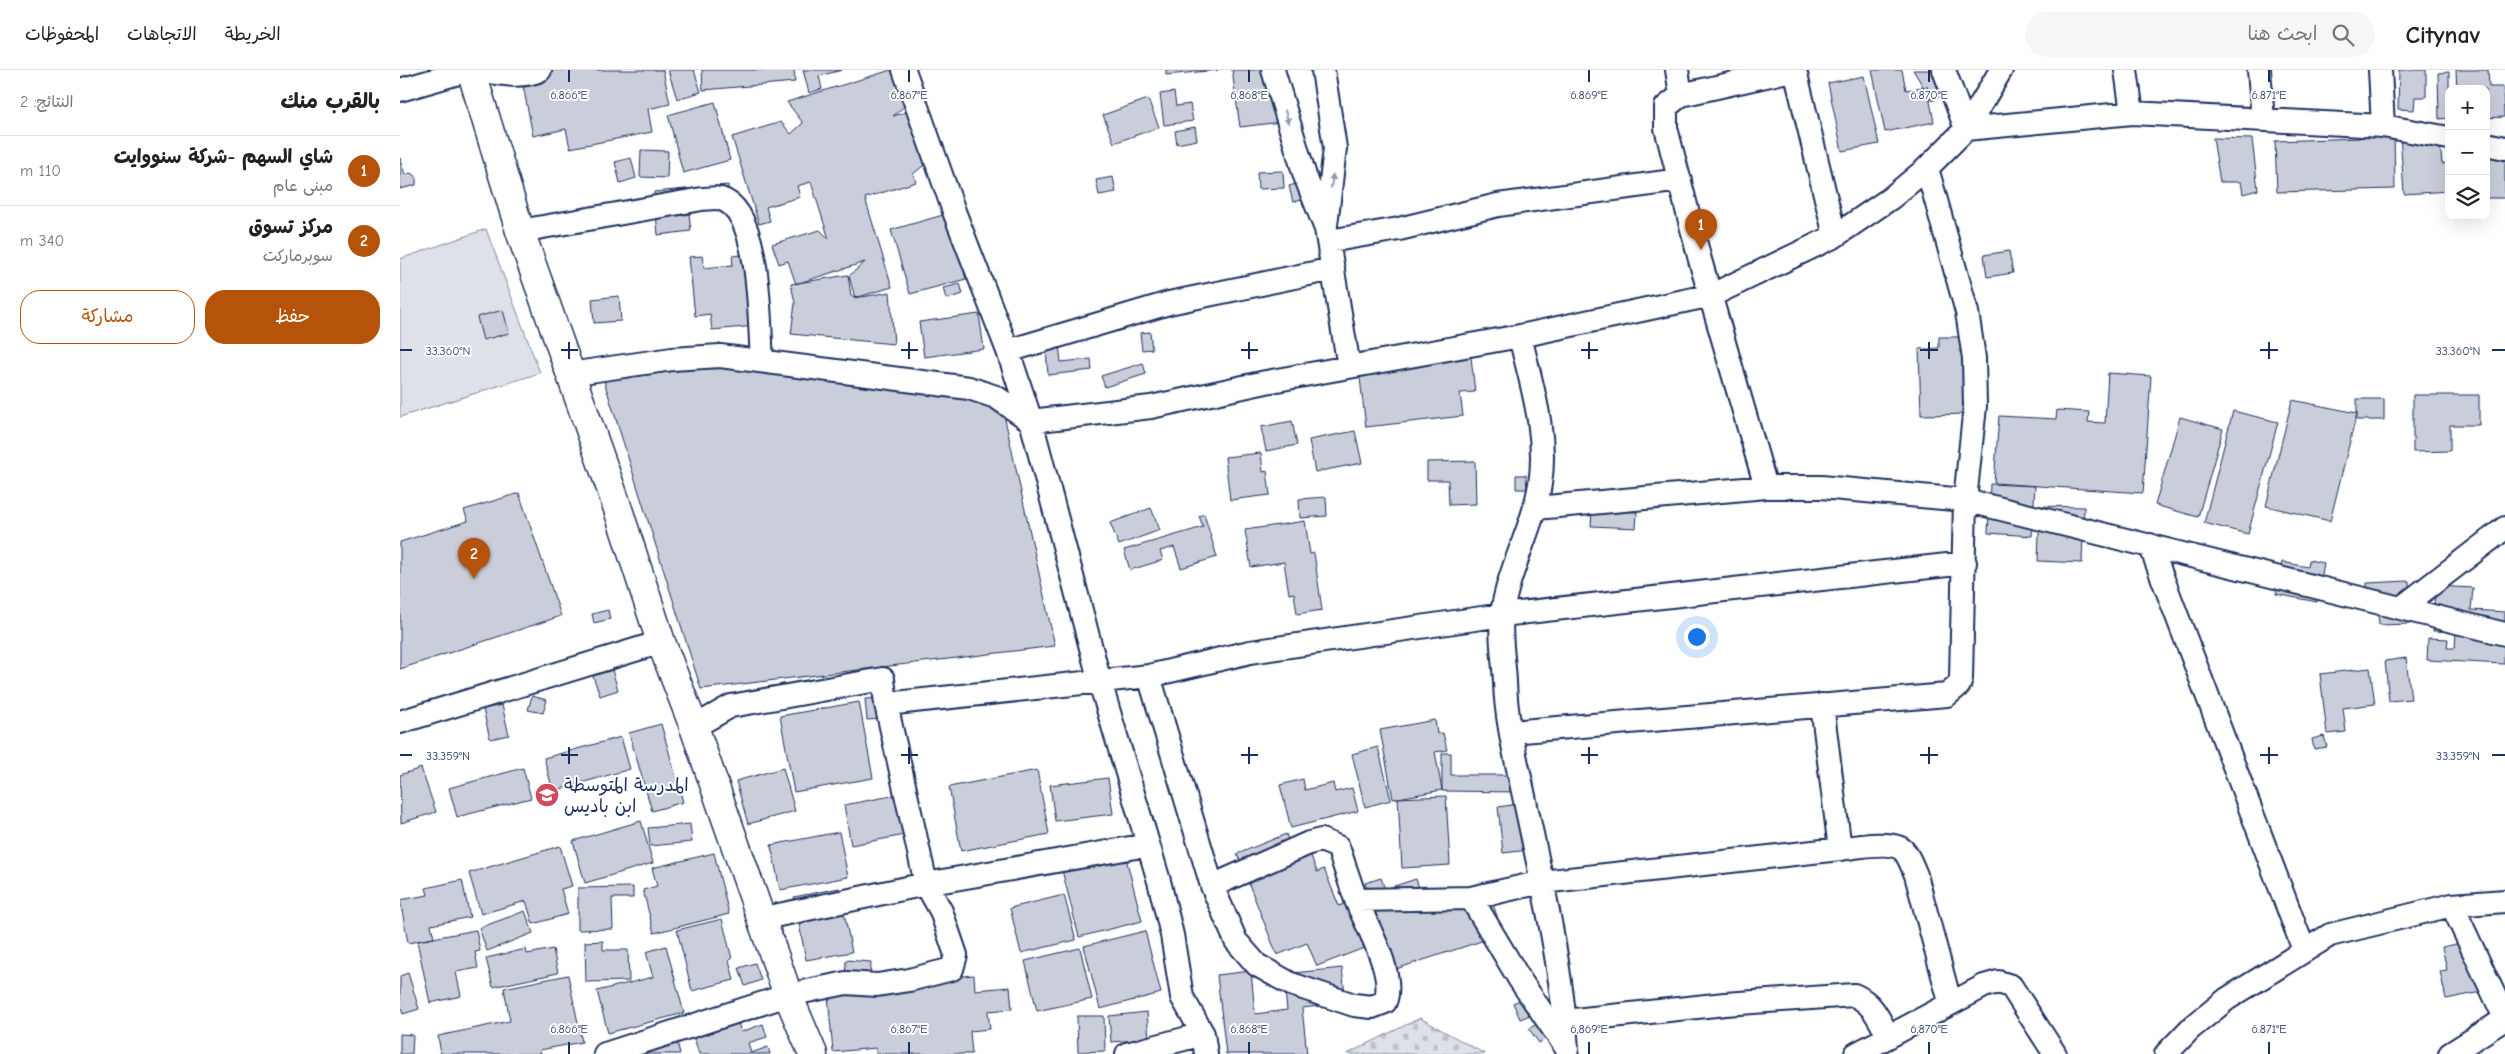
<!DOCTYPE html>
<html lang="ar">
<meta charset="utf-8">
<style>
:root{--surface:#fff;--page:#f6f6f6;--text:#222;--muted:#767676;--line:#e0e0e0;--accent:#b45309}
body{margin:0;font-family:"Comic Neue","Playpen Sans Arabic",sans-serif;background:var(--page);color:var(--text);direction:rtl}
.controls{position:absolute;right:15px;top:15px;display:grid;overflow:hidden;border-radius:10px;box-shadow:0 5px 20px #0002}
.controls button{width:45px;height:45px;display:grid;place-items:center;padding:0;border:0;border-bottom:1px solid var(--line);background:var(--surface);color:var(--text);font:25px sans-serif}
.you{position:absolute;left:1296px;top:566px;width:18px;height:18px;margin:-12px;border:4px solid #fff;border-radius:50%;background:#1a73e8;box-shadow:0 0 0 8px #1a73e833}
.badge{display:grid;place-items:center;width:32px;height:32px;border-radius:50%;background:var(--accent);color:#fff;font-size:16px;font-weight:700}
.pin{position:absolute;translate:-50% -41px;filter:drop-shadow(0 1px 2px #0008)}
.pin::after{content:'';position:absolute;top:26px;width:18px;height:15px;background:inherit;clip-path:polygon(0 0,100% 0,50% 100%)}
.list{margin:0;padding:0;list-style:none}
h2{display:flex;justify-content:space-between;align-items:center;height:65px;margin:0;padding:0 20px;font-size:21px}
h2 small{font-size:16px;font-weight:400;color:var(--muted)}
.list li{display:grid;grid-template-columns:32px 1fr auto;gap:15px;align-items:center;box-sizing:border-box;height:70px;padding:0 20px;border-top:1px solid var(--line)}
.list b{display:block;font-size:19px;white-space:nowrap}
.list p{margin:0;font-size:16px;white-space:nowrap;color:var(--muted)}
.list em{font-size:16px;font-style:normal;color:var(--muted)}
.actions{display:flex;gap:10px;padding:15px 20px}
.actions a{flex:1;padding:11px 0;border:1px solid var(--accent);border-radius:20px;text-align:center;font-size:18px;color:var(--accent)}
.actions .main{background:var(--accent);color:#fff}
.icon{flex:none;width:28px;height:28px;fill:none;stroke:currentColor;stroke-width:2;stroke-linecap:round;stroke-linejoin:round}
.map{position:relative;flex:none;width:2105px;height:984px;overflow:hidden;direction:ltr}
header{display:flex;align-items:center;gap:30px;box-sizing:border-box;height:70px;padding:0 25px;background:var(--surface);border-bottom:1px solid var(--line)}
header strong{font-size:24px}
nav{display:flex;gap:28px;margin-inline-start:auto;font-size:18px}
.search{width:350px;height:45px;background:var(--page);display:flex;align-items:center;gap:12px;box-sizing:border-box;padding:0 18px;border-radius:28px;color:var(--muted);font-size:19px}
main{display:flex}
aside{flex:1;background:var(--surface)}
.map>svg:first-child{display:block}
.cemetery{fill:url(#cemetery-stones);stroke:#7c88a2}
.park{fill:#dee1e7;stroke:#7c88a2}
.building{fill:#caceda;stroke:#1b2f5e}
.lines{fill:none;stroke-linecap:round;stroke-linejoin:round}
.street-casing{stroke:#1b2f5e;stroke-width:26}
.secondary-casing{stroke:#1b2f5e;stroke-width:31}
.street{stroke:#fff;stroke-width:22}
.secondary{stroke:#fff;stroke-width:28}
.oneway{fill:#8d97ae}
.ticks{fill:none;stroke:#1b2f5e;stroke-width:2}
.labels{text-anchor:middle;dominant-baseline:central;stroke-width:4;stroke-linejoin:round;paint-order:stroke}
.poi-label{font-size:18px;fill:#1b2f5e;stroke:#fff;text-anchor:start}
.ticks-label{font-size:12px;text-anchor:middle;fill:#1b2f5e;stroke:#fff;stroke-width:4;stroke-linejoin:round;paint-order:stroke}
</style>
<header>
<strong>Citynav</strong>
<div class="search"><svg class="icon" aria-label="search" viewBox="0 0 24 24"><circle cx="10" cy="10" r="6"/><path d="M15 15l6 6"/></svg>ابحث هنا</div>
<nav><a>الخريطة</a><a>الاتجاهات</a><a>المحفوظات</a></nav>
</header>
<main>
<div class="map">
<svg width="2105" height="984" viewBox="0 0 2105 984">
<defs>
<pattern id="cemetery-stones" width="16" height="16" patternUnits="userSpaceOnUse" patternTransform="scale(1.25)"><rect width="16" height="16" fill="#dee1e7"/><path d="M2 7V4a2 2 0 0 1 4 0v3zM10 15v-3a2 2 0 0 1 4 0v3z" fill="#bec1c9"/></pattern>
</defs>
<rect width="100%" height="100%" fill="#fff"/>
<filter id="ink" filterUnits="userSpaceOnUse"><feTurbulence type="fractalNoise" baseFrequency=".02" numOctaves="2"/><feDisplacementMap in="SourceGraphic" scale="10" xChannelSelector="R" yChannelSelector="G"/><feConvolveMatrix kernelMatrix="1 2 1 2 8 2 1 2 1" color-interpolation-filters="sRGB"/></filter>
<g filter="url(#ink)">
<path class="cemetery" d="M 1020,948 L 1085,984 L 947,984 Z"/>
<path class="park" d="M 86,159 L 140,303 L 0,347 L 0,189 Z"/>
<path class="building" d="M 120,0 L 263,0 L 270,34 L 248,39 L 252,62 L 170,78 L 166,59 L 133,66 Z
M 268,0 L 294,0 L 301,22 L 277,29 Z
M 302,0 L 394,0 L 395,12 L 303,20 Z
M 403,0 L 442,0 L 419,6 L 422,19 L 409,23 Z
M 491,0 L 506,0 L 514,28 L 493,46 L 523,37 L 538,84 L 513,104 L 516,112 L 465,128 L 492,217 L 455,228 L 449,206 L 465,192 L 396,214 L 388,191 L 379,194 L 372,174 L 420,160 L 429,169 L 411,112 L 397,116 L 400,127 L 366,137 L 370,151 L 359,154 L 332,67 L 381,52 L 391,64 L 403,53 L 387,32 Z
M 766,0 L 818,0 L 766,5 Z
M 832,0 L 874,0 L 881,52 L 840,57 Z
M 1472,0 L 1502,0 L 1506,20 L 1527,16 L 1534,52 L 1485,62 Z
M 1513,0 L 1547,0 L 1557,16 L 1532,31 Z
M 1999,0 L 2026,0 L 2026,27 L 2015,27 L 2014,40 L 1998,39 Z
M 2056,0 L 2088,0 L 2089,17 L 2103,17 L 2104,47 L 2086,48 L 2086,19 L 2057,19 Z
M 2049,2 L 2049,48 L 2039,49 L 2038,3 Z
M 1464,6 L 1479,74 L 1442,81 L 1428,13 Z
M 774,22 L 776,36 L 790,34 L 793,51 L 764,55 L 760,24 Z
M 748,29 L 759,57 L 714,73 L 703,45 Z
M 315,32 L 330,90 L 283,103 L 268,45 Z
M 795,57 L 797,70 L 777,74 L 775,61 Z
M 1994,62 L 1995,119 L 1877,122 L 1875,71 L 1960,68 L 1960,63 Z
M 2039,62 L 2042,94 L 2048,93 L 2049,121 L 2004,124 L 2000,64 Z
M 1813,68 L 1852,69 L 1858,120 L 1843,124 L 1841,112 L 1820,112 Z
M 2105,79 L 2105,128 L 2086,128 L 2086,83 Z
M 241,80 L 268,81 L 267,108 L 240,107 Z
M 0,88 L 5,105 L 11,103 L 16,107 L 16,115 L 0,119 Z
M 231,88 L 236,108 L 220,113 L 215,92 Z
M 883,101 L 884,118 L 858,119 L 857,102 Z
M 713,107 L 716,122 L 699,125 L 696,110 Z
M 903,112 L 907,129 L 893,132 L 889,116 Z
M 328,115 L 330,137 L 278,142 L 278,146 L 289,144 L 291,161 L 258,165 L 254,122 Z
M 550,143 L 566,209 L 510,224 L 491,160 Z
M 1609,181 L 1613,203 L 1587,207 L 1584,185 Z
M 360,183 L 367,255 L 312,260 L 310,244 L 295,246 L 289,187 L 302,186 L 304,198 L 333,195 L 332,186 Z
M 448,205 L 451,226 L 462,227 L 490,222 L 494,274 L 391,264 L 395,233 L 391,214 Z
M 560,214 L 563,224 L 546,229 L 543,218 Z
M 219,226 L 221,251 L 194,253 L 192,229 Z
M 103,240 L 109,263 L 83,270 L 77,247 Z
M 579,244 L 584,279 L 524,287 L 519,252 Z
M 750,262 L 752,279 L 742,280 L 740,263 Z
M 658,266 L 661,292 L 691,289 L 692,300 L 648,305 L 645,267 Z
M 1539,267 L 1571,267 L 1573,344 L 1521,345 L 1519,279 L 1539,278 Z
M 1069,270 L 1075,322 L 1060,323 L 1063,346 L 966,357 L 958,292 Z
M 334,293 L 601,331 L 655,576 L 301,619 L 204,311 Z
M 743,293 L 746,304 L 705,317 L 701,306 Z
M 1708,303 L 1751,306 L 1743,423 L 1594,413 L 1599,346 L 1656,349 L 1657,340 L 1689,342 L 1688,352 L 1705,353 Z
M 2013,325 L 2079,325 L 2079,355 L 2050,355 L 2050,381 L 2013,382 Z
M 1957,329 L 1984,329 L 1984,350 L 1957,350 Z
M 1892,330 L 1957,343 L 1930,451 L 1866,436 Z
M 1833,341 L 1878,352 L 1848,464 L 1804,453 Z
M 1780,347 L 1823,359 L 1798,447 L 1755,435 Z
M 892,351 L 897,375 L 866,381 L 861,357 Z
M 955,361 L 962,393 L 915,402 L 909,370 Z
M 861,383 L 863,402 L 867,401 L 870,425 L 830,430 L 825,387 Z
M 1075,391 L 1076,434 L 1049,435 L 1048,410 L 1027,410 L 1027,392 Z
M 1116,405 L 1126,405 L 1127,419 L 1116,419 Z
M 1590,414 L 1635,416 L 1632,466 L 1588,463 Z
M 119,423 L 161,546 L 0,599 L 0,472 L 68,451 L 64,440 Z
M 926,427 L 927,446 L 900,448 L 899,429 Z
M 1640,436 L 1684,437 L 1682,493 L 1638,491 Z
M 751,438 L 760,460 L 719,475 L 710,453 Z
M 1192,440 L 1237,442 L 1236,458 L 1191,456 Z
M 804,444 L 817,487 L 781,498 L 774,477 L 760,481 L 763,490 L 730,500 L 724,480 L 803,457 L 799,446 Z
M 905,451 L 910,484 L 914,483 L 922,540 L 897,544 L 894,523 L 889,524 L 884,492 L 851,497 L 845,460 Z
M 1909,490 L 1924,493 L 1917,532 L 1876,524 L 1882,492 L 1908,497 Z
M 2009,511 L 2010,554 L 1979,555 L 1978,540 L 1968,540 L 1967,513 Z
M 2035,516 L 2073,518 L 2071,540 L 2105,542 L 2104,594 L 2027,590 L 2028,568 L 2048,569 L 2047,578 L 2055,578 L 2056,562 L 2033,561 Z
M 208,540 L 210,549 L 194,553 L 192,544 Z
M 2006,588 L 2011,629 L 1989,631 L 1985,591 Z
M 1970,598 L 1975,634 L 1943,638 L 1946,662 L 1927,664 L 1920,604 Z
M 212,600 L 218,620 L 200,626 L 193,606 Z
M 132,626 L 147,630 L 143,643 L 128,640 Z
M 482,628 L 483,649 L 467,650 L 465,629 Z
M 459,632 L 473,708 L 394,722 L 380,646 Z
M 102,635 L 109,665 L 90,669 L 83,639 Z
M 1035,650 L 1037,664 L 1043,663 L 1047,680 L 1035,682 L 1042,720 L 993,729 L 980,660 Z
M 261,654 L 283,732 L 252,741 L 229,663 Z
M 1924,666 L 1927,677 L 1914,679 L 1912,669 Z
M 221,667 L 230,699 L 153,721 L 144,688 Z
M 978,677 L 991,730 L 965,737 L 952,684 Z
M 1042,683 L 1051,683 L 1051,705 L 1119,705 L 1119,722 L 1042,721 Z
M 21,698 L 36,742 L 1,753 L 0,705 Z
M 123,698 L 131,728 L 57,747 L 49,718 Z
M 383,698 L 395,741 L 348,754 L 336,711 Z
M 637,700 L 649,764 L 561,781 L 549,717 Z
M 708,708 L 713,744 L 655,751 L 650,715 Z
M 903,709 L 905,720 L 933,713 L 935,722 L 952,718 L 958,741 L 891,758 L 880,715 Z
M 497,725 L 505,765 L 451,775 L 444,735 Z
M 1046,726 L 1050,795 L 1002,798 L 998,728 Z
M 1133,732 L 1138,779 L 1103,783 L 1098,737 Z
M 241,751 L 253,793 L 185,813 L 173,771 Z
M 290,754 L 292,772 L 250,776 L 248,758 Z
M 439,762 L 448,807 L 380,820 L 371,775 Z
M 886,764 L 890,774 L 910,783 L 917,802 L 924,799 L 939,836 L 947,833 L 964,878 L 917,896 L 907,873 L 877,885 L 837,784 Z
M 160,776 L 172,816 L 161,819 L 168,844 L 133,854 L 126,831 L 81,844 L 69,803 Z
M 314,783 L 329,844 L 254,863 L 243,820 L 257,816 L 252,798 Z
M 725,784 L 742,851 L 679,867 L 662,800 Z
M 981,808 L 985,819 L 1016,809 L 1025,835 L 1092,831 L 1103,864 L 996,899 L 965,813 Z
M 62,810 L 70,847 L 31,855 L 34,868 L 8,873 L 0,830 L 28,825 L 26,818 Z
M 233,817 L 233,828 L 212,828 L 213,859 L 178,860 L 178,818 Z
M 439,818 L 452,882 L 406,890 L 394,827 Z
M 664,825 L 676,870 L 621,883 L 610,838 Z
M 125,841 L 133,863 L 87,881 L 79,858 Z
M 322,849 L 332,889 L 329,890 L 334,910 L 292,921 L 277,860 Z
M 76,860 L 80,881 L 75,882 L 78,898 L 56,902 L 61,926 L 30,933 L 17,871 Z
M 745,861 L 761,923 L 700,939 L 684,876 Z
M 2081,869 L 2091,920 L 2046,929 L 2040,901 L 2047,900 L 2042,877 Z
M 203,871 L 203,880 L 228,880 L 229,911 L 186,912 L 185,872 Z
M 266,876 L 284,943 L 208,963 L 197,921 L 253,907 L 246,882 Z
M 680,878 L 692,929 L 637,941 L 625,891 Z
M 126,879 L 127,884 L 153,879 L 158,903 L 93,917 L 86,888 Z
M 446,890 L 471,892 L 470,910 L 445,909 Z
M 355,893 L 361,910 L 345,916 L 339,898 Z
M 942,898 L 946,933 L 902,938 L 907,984 L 826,984 L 817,905 L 851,901 L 855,944 L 887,940 L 883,904 Z
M 8,903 L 19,939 L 3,944 L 0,935 L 0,906 Z
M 168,905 L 182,972 L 140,980 L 141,984 L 41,984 L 38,966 L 110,951 L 104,918 Z
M 574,905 L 575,920 L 610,917 L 612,939 L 588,941 L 590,959 L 570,961 L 572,984 L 476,984 L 476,978 L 433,982 L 428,925 L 529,909 Z
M 1142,921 L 1148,938 L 1120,949 L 1113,933 Z
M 747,942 L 749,969 L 711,972 L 709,946 Z
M 677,946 L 704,946 L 705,981 L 678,982 Z
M 1143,949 L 1153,963 L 1139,973 L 1129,959 Z
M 337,950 L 341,962 L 363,954 L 367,967 L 348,973 L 351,983 L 368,977 L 370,984 L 299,984 L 293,964 Z
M 0,964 L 13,965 L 12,984 L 0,984 Z
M 277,971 L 280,984 L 225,984 Z"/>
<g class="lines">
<g class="street-casing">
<path id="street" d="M 77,0 C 96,3 122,9 140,0
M 504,0 L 555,144 L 608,281 L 631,351 L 700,612 L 759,811 L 772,865 L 782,927 L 803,964 L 806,984
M 873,0 L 905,106 L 926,159 L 949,297
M 923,0 L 935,78 L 926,155
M 1277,0 L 1281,25
M 1395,0 L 1435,166
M 1544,0 L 1566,59 L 1732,43 L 1983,56 L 2049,68
M 1726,0 L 1732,43
M 1859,0 L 1863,50
M 1980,0 L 1983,56
M 0,20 L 69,0
M 2086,74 L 2105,78
M 120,161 L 302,129 C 307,129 316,127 321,129 C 362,141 359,255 362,291
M 929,171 L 999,159 L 1098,135 L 1280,110
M 1120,266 C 1131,314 1148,364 1140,414 C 1133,459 1108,499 1102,544 C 1099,565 1104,590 1105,612 C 1106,652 1117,692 1125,731 C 1142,812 1162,896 1167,980
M 608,281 L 769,233 L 933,199
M 169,304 L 272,289 L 320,286 L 569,318 L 596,327 L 631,351 L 751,337 L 866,312 L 1120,266 L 1312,225 L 1435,166 L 1491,128 L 1527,98 L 1566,59 L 1601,0
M 1366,417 L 1300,190 L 1266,58 L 1266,37 L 1281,25 L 1392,0
M 1136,438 L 1366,417 L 1421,417 L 1565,430 L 2105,564
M 1750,475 L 1904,880
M 2001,538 L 2105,458
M 749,606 L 812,816 L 909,773 L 921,770 L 938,777 L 956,830 L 1071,828 L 1120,910 L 1167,979
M 1422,635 L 1440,779
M 0,652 L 261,572
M 294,657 L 331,636 L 483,609 L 486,634 L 749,606 L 850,582 L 1102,545 L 1565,493
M 1111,662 L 1547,625 L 1559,615 L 1561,608 L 1565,430 L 1575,336 L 1574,288 L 1567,242 L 1527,98
M 812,816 L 836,871 L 857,895 L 891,914 L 954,935 L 972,937 L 985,932 C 996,904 967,857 956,830
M 1071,828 L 1142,812 L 1440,779 C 1455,777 1492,770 1503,780 C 1509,786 1512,796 1516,805 L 1550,932
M 2052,835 L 2105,948
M 360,849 L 526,814 L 747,775
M 1165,951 L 1325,934 L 1454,925 C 1473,933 1479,949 1488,966
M 205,984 L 388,925 L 446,913 L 477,915 L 509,910 L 552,899 L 556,885 L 541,841 L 526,814 L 486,634
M 727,984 L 803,964
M 1456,984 L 1584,916 L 1598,912 L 1611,916 L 1655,984
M 1766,984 L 1790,959 L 1827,929 L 1930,865 L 2052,835 L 2105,831
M 2050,984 L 2105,949"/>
</g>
<g class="secondary-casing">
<path id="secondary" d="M 71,0 L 120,161 L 215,430 L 261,572 L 294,657 L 388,925 L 413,984"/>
</g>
<use href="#street" class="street"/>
<use href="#secondary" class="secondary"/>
</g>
<defs><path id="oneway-solid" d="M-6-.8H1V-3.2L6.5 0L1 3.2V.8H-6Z" transform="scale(1.25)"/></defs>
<g class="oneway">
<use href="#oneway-solid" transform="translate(887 47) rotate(73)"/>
<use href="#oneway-solid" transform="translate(932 111) rotate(-82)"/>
</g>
</g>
<path class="ticks" d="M 169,0 L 169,12M 509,0 L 509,12M 849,0 L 849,12M 1189,0 L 1189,12M 1529,0 L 1529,12M 1869,0 L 1869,12M 169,272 L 169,289M 509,272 L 509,289M 849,272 L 849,289M 1189,272 L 1189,289M 1529,272 L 1529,289M 1869,272 L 1869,289M 0,280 L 12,280M 161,280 L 178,280M 501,280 L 518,280M 841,280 L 858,280M 1181,280 L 1198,280M 1520,280 L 1538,280M 1860,280 L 1878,280M 2092,280 L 2105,280M 169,677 L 169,694M 509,677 L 509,694M 849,677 L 849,694M 1189,677 L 1189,694M 1529,677 L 1529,694M 1869,677 L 1869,694M 0,685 L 12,685M 161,685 L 178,685M 501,685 L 518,685M 841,685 L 858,685M 1181,685 L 1198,685M 1520,685 L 1538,685M 1860,685 L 1878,685M 2092,685 L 2105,685M 169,972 L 169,984M 509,972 L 509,984M 849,972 L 849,984M 1189,972 L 1189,984M 1529,972 L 1529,984M 1869,972 L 1869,984"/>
<defs>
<g id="school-disc" transform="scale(1.25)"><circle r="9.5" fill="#d1495b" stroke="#fff"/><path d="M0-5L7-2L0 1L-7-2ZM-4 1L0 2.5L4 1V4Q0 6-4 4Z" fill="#fff"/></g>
</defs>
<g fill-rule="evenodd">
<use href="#school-disc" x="147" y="725"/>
</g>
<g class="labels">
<g class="poi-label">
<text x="164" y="715">المدرسة المتوسطة<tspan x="164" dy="21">ابن باديس</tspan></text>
</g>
</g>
<g class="ticks-label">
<text x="169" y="29">6.866°E</text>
<text x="509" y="29">6.867°E</text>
<text x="849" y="29">6.868°E</text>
<text x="1189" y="29">6.869°E</text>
<text x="1529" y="29">6.870°E</text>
<text x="1869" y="29">6.871°E</text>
<text x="48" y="285">33.360°N</text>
<text x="2058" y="285">33.360°N</text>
<text x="48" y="690">33.359°N</text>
<text x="2058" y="690">33.359°N</text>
<text x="169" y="963">6.866°E</text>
<text x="509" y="963">6.867°E</text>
<text x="849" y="963">6.868°E</text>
<text x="1189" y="963">6.869°E</text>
<text x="1529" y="963">6.870°E</text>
<text x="1869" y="963">6.871°E</text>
</g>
</svg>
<div class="controls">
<button>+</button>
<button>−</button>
<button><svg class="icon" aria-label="layers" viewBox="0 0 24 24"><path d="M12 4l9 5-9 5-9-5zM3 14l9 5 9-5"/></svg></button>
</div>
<div class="you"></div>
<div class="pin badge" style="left:1301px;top:180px">1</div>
<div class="pin badge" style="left:74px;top:509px">2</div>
</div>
<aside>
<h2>بالقرب منك<small>النتائج: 2</small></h2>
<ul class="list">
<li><span class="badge">1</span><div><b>شاي السهم -شركة سنووايت</b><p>مبنى عام</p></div><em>110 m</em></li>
<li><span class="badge">2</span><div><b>مركز تسوق</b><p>سوبرماركت</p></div><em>340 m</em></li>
</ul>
<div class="actions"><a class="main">حفظ</a><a>مشاركة</a></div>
</aside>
</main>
